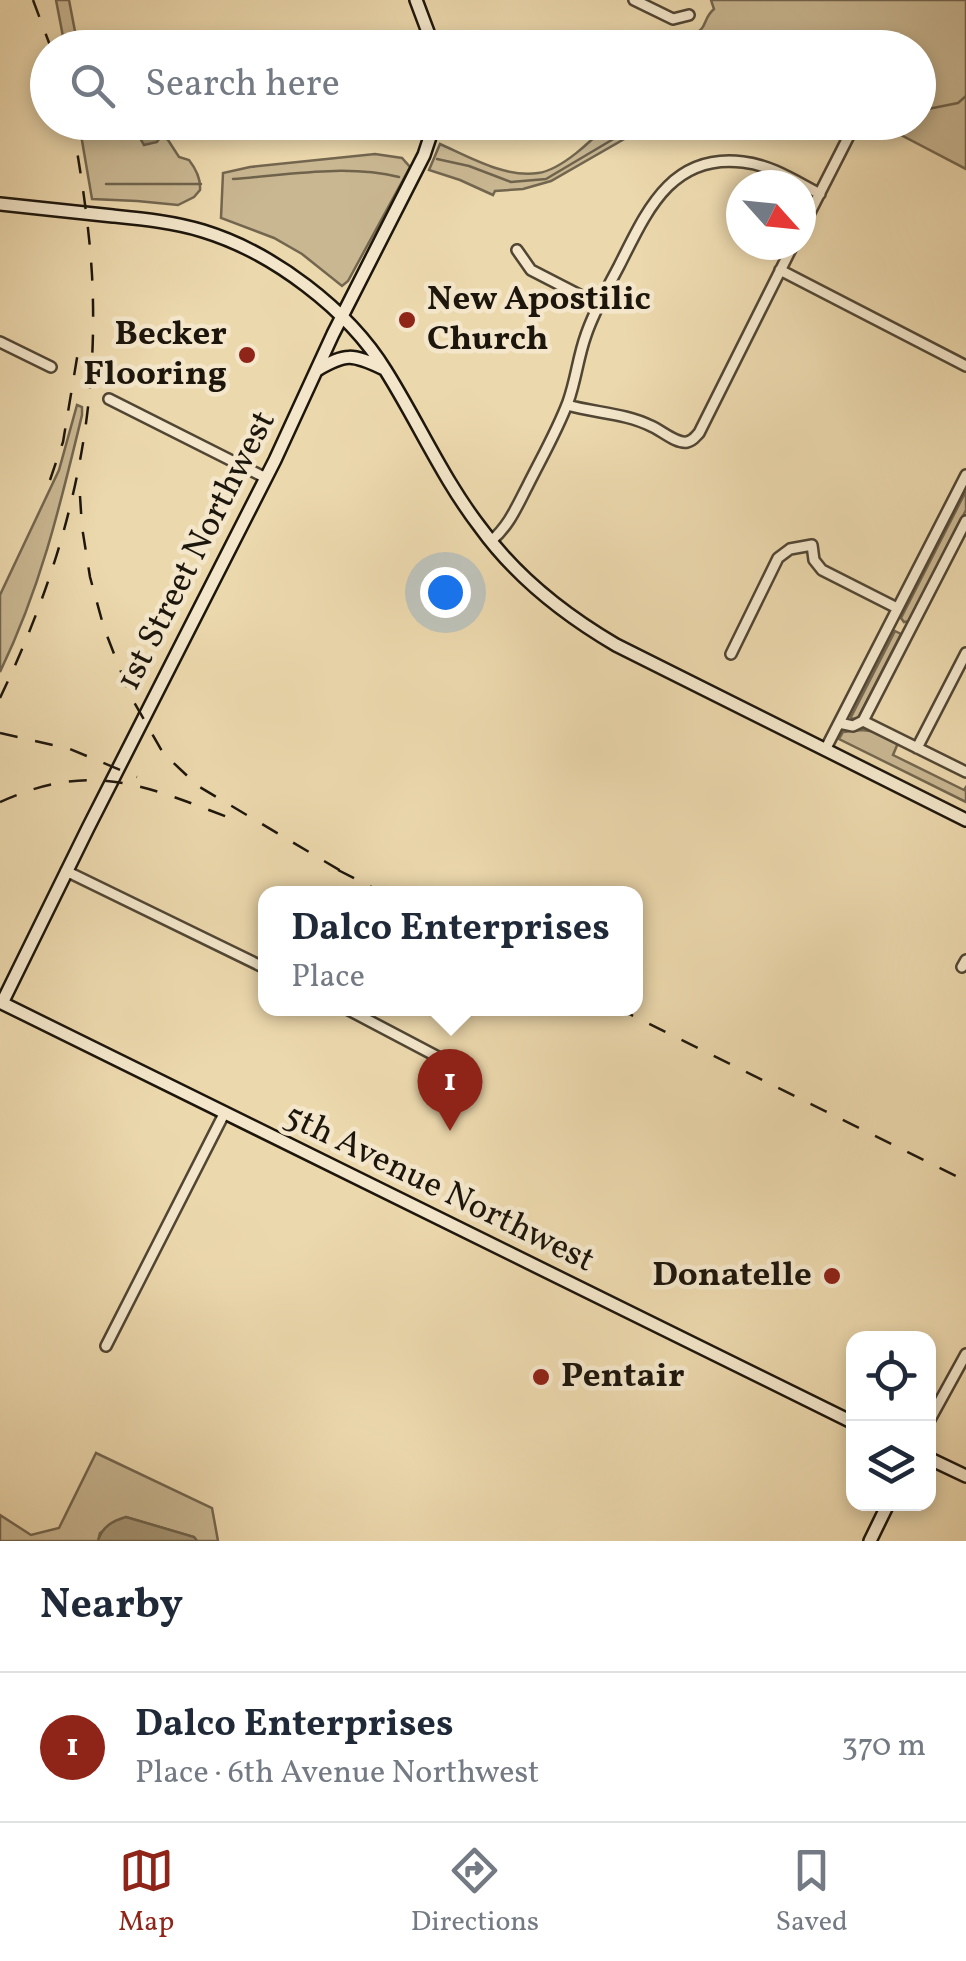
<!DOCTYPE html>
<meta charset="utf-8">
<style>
:root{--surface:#fff;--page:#f6f6f7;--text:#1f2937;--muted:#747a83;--line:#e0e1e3;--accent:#8f2418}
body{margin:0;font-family:Vollkorn,serif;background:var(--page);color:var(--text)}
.controls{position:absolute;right:30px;bottom:30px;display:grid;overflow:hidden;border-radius:20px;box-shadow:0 5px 15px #0003}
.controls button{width:90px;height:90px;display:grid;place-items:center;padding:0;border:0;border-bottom:2px solid var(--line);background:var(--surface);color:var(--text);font:50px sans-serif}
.compass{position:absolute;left:726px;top:170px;width:90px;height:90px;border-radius:50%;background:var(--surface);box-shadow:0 5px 15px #0003;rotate:117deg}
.you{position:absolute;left:445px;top:592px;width:35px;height:35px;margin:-25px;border:8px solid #fff;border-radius:50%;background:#1a73e8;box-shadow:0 0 0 15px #1a73e833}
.badge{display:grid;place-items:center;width:65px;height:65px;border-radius:50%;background:var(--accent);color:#fff;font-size:32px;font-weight:700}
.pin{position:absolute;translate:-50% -82px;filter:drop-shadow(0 2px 5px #0008)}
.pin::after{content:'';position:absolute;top:52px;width:35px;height:30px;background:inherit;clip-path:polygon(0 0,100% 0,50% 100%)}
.popup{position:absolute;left:258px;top:886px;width:385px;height:130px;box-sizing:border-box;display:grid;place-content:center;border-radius:20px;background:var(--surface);filter:drop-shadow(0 2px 8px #0005);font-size:32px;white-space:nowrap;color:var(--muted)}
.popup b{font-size:38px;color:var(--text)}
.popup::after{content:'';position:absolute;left:50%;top:100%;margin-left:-20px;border:20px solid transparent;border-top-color:var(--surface)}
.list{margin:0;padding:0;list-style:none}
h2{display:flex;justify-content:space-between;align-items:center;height:130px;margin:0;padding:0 40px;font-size:42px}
h2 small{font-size:32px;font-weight:400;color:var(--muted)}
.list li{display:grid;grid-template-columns:65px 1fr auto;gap:30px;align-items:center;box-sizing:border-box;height:150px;padding:0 40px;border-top:2px solid var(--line)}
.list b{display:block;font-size:38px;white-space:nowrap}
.list p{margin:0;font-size:32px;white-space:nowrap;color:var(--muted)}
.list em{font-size:32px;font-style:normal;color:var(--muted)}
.icon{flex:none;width:55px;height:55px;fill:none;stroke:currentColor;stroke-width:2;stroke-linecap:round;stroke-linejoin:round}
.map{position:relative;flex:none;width:966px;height:1541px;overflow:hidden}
.search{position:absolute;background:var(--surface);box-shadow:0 5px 15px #0003;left:30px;right:30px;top:30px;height:110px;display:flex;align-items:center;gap:25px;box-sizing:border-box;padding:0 35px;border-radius:55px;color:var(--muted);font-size:38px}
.sheet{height:280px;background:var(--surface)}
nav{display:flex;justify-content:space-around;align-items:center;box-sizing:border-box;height:140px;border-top:2px solid var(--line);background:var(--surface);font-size:28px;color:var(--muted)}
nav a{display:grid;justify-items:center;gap:5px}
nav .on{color:var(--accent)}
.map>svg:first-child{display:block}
.green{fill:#c9b792;stroke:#73664f;stroke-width:2.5}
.water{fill:#a69676;stroke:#6f634c;stroke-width:2.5}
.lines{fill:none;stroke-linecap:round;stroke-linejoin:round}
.stream{stroke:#6f634c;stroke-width:2.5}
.street-casing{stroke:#514634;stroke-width:14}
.secondary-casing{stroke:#1d160c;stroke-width:16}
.street{stroke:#f3e6ca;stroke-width:9}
.secondary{stroke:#f3e6ca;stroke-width:11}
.rail{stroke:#1d160c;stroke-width:2.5;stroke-dasharray:18 18;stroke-linecap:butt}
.poi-dot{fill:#8f2418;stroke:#f3e6ca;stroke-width:4}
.labels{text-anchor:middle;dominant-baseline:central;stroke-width:9;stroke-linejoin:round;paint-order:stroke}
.poi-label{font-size:35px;font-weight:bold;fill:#1d160c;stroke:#f3e6ca;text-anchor:start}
.street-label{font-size:35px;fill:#1d160c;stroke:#f3e6ca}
</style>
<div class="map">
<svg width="966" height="1541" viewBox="0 0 966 1541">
<rect width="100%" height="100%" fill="#ecd8ad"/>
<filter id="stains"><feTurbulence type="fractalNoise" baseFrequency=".002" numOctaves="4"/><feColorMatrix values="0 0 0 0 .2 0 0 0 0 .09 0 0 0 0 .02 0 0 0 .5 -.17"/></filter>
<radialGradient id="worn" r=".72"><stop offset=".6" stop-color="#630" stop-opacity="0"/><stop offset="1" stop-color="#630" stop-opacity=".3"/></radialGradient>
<path class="green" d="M 56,0 L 69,0 L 78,47 L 65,47 Z
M 711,0 L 966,0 L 966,169 L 897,133 L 860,132 L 864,123 L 918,122 L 918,48 L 697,47 L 690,34 C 709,31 701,20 714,9 Z
M 79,123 L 115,123 C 121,135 129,134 140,138 L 142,141 L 156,142 L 161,136 L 168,140 L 179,157 L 189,160 C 196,169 201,178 200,190 L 194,197 L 178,205 L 137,201 L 92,199 Z
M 609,123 L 652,123 L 551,181 L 523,189 L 495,191 L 493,195 L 460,180 L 429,170 L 440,144 C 469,157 505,178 538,173 C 562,170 593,139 609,123 Z
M 375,154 L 402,158 L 410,167 L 348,281 L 342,286 L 302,254 L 274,238 L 221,218 L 223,173 L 250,167 Z
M 77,405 L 82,407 L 82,415 C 60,506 41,587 0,672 L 0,595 L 59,470 Z
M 966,491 L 966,510 L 909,621 L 904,622 L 901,618 Z
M 895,631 L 901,634 L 858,718 L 852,719 L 851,717 Z
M 862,730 L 878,732 L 898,743 L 893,755 L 964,790 L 966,787 L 966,802 L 839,739 L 843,732 Z
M 96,1453 L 212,1508 L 218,1541 L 197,1541 L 194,1537 L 126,1517 L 100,1533 L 98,1541 L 0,1541 L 0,1515 L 31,1535 L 59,1528 Z"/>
<path class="water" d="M 115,123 L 159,123 L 161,136 L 157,142 L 144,145 L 140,138 L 121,132 Z
M 126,1517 L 194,1537 L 197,1541 L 98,1541 C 102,1527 112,1521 126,1517 Z"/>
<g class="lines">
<path class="stream" d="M 918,111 L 958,103 L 966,96
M 437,159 L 469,166 L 511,182 L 546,179 L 642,122
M 233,179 C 287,175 346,164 399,177
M 106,184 L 201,184"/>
<g class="street-casing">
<path id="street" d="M 634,0 L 673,19 L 689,15
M 801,230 L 856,122
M 517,250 L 531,270 L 599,305
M 780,270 L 966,366
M 0,342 L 51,367
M 109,399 L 266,478
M 567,405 C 595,413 625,413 651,426 C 661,430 676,444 687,442 C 693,441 695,437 699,433 L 793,245
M 491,541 C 509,526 517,506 528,485 C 542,457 557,431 568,402 C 576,380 578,357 586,335 C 594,311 607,289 619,266 C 646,213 670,153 743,162 C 771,165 795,181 820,194
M 731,654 L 778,558 L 790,549 L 812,545 L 814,560 L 822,570 L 897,608
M 863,721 L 966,521
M 839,723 L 853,726 L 863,721 L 966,772
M 917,748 L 966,653
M 825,750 L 966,475
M 66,871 L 265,968
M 962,967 L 966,960
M 345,1008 L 457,1067
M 106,1346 L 224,1114
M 928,1423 L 966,1354"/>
</g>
<g class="secondary-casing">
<path id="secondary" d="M 416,0 L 434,48
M 435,122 L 424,155 L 333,334 L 275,460 L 88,828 L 2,1003 L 854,1423
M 0,204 C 38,208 75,212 113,216 C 143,219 174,222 203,231 C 272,252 348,309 386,371 C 418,422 443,479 480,527 C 516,577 563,614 616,645 L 966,820
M 317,370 C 346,353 352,354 382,368
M 928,1458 L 966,1476
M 870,1541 L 888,1504"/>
</g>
<use href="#street" class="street"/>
<use href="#secondary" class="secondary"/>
<path class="rail" d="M 33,0 L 51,48
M 50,480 L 63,442 L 79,346
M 80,496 L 82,527 L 90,577 L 104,628 L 130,695 L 163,753 L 198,786 L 351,877
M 0,698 C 65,562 100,427 92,275 C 89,224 81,173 72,122
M 0,733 L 70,749 L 137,777
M 0,802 C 93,760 146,786 235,820
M 338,870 L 385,894
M 617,1008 L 966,1181"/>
</g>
<g class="poi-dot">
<circle cx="407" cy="320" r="10"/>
<circle cx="247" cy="355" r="10"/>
<circle cx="832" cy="1276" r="10"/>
<circle cx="541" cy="1377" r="10"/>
</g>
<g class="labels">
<g class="poi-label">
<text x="427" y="300">New Apostilic<tspan x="427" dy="40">Church</tspan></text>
<text x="227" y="335" text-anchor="end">Becker<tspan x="227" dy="40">Flooring</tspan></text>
<text x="812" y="1276" text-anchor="end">Donatelle</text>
<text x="561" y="1377">Pentair</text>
</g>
<g class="street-label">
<text transform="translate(197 551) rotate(-63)">1st Street Northwest</text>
<text transform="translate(439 1189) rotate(26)">5th Avenue Northwest</text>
</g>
</g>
<rect width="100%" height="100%" filter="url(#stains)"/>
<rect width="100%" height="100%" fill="url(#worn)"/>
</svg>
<div class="controls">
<button><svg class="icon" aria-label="locate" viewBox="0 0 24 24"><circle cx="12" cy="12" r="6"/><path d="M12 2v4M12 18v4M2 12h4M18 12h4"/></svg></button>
<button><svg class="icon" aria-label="layers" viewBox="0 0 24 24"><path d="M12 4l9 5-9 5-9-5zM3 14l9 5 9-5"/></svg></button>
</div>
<svg class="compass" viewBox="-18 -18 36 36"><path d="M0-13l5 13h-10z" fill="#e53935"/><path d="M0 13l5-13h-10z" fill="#747a83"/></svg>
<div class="you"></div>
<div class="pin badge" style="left:450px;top:1131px">1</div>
<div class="popup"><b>Dalco Enterprises</b>Place</div>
<div class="search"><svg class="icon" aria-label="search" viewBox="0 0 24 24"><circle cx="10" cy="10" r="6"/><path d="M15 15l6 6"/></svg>Search here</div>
</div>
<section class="sheet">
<h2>Nearby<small></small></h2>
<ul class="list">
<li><span class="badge">1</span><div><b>Dalco Enterprises</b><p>Place · 6th Avenue Northwest</p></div><em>370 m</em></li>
</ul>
</section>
<nav>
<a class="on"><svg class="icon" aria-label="map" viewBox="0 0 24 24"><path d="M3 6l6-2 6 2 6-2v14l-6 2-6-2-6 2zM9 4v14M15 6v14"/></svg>Map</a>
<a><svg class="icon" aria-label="directions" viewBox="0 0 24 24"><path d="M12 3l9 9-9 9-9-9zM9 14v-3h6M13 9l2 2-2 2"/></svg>Directions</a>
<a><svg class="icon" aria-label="saved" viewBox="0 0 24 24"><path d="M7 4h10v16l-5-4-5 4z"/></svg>Saved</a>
</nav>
